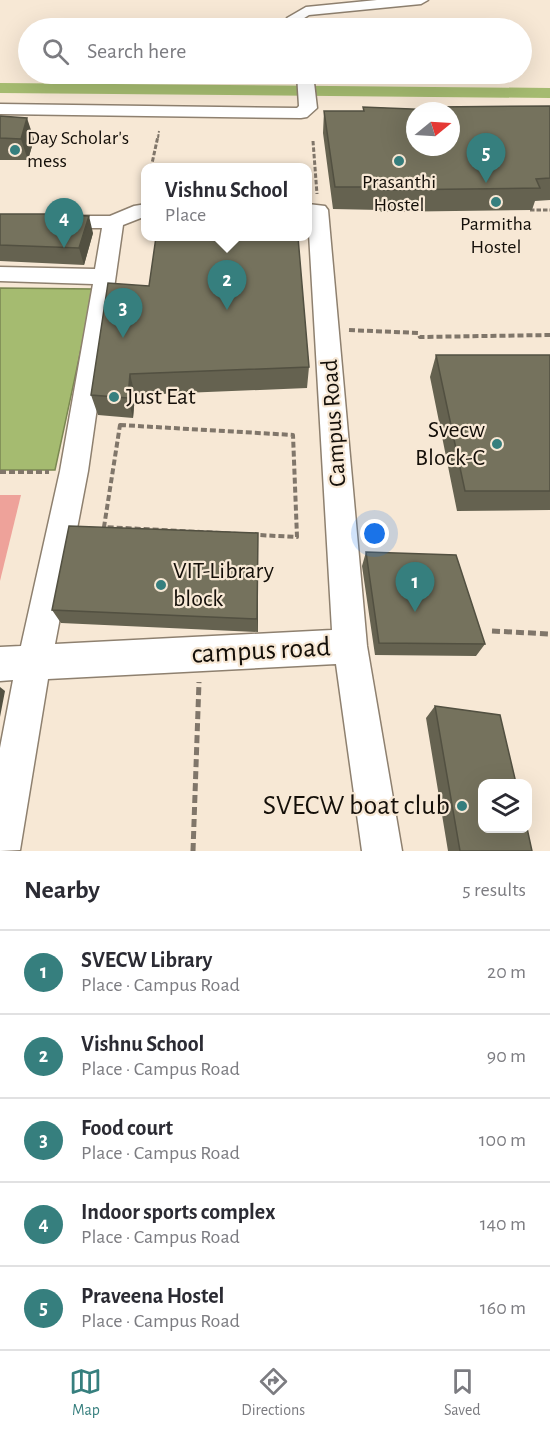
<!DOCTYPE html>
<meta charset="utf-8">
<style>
:root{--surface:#fff;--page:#f2f2f3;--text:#2b2b33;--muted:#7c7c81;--line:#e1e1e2;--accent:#367f7e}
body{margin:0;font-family:"Alegreya Sans",sans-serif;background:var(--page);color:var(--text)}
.controls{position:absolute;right:18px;bottom:18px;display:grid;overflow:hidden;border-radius:12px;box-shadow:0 6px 24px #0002}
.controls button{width:54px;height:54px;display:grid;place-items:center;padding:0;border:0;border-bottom:2px solid var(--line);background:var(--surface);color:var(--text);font:30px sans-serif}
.compass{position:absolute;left:406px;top:102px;width:54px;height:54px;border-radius:50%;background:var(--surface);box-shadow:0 6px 24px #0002;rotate:72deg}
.you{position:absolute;left:375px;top:534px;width:21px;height:21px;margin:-15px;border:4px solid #fff;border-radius:50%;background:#1a73e8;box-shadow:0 0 0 9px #1a73e833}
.badge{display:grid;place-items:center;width:39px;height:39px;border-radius:50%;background:var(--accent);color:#fff;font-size:20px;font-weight:700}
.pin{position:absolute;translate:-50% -50px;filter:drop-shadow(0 2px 3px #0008)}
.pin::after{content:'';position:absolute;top:32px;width:21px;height:18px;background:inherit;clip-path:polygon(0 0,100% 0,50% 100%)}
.popup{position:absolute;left:141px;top:163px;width:171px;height:78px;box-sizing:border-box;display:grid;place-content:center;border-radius:12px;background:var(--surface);filter:drop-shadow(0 2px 4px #0005);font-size:20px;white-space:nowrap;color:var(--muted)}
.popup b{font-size:22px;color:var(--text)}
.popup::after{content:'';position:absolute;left:50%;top:100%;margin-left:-12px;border:12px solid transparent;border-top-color:var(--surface)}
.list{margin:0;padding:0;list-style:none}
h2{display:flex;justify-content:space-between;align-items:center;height:78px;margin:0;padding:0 24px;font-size:26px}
h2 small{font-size:20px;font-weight:400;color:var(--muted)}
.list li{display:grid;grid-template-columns:39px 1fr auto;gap:18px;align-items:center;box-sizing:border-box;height:84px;padding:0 24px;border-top:2px solid var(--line)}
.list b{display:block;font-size:22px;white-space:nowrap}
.list p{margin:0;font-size:20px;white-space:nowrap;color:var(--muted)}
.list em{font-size:20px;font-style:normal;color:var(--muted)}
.icon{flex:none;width:33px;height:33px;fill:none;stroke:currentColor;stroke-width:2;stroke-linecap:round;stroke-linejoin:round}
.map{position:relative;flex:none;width:550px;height:851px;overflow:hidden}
.search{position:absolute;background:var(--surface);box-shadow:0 6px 24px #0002;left:18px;right:18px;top:18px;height:66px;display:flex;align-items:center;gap:15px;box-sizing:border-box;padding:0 21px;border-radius:33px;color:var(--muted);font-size:22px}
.sheet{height:498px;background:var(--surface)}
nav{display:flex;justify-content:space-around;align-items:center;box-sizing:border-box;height:84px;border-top:2px solid var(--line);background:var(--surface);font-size:16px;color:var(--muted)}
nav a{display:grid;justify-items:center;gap:3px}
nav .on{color:var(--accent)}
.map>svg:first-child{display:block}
.green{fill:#eea29a}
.water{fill:#a5bb70;stroke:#7a8751;stroke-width:1.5}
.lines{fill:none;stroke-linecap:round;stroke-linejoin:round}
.canal{fill:#a5bb70;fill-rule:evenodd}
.street-casing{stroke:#8e806f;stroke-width:3}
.path-far3{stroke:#80766a;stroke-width:2;stroke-dasharray:4 1.5;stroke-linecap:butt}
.path-far2{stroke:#80766a;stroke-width:3;stroke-dasharray:4.5 2;stroke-linecap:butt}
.path-far1{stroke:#80766a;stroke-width:4;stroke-dasharray:6 3;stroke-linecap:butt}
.path{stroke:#80766a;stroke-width:5;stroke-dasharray:8 4;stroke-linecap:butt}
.street{fill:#fff;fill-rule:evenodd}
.wall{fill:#656250}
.shaded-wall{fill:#525041}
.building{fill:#75725d;stroke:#525041;stroke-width:1.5;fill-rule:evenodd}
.poi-dot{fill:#367f7e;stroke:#f7e8d5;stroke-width:2}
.labels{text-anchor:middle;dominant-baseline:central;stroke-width:4.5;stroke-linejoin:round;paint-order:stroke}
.far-poi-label{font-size:20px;fill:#140f09;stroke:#f7e8d5}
.poi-label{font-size:24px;fill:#140f09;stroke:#f7e8d5;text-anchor:start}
.street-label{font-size:24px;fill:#140f09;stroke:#f7e8d5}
.near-street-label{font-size:28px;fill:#140f09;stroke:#f7e8d5}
.near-poi-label{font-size:28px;fill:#140f09;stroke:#f7e8d5;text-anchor:end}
</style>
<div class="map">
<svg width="550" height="851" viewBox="0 0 550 851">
<rect width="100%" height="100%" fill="#f7e8d5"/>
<path class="green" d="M 0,495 L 21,495 L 0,581 Z"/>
<path class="water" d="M 0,288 L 94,289 L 55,470 L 0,470 Z"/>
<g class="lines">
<path class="canal" d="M 0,83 L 550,88 L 550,98 L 0,93 Z"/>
<g class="street-casing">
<path id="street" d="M 377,0 L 428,0 L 421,4 L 309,15 L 301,20 L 302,28 L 288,28 L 287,18 L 306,7 Z
M 297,74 L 313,74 L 317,108 L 307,117 L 301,118 L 0,114 L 0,104 L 297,108 L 299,106 Z
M 146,204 L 146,216 L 123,225 L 88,471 L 55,644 L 332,630 L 308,216 L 308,204 L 325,206 L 328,210 L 367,646 L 402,851 L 362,851 L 336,664 L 48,679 L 20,850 L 0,851 L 0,748 L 13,680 L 0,681 L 0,647 L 21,646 L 60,471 L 93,284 L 0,281 L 0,267 L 95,269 L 102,228 L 0,228 L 0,216 L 110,216 L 134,206 Z"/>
</g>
<path class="path-far3" d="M 158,138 L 159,131"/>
<path class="path-far2" d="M 313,141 L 317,194
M 151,168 L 158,136
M 530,210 L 550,210"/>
<path class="path-far1" d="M 349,330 L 418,333 L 420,337 L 550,335
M 120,425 L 293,435 L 297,537 L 104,527 Z
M 0,472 L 49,472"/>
<path class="path" d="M 492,631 L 550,634
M 193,851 L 199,682"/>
<use href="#street" class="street"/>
</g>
<path class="wall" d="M 550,106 L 550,200 L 535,201 L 532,210 L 381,212 L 380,210 L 333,209 L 323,133 L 324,111 L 363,111 L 363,107 L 435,110 L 435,107 Z
M 0,116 L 34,139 L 28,160 L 0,160 Z
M 0,214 L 93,233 L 84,265 L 0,261 Z
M 108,283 L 309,367 L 307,388 L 135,395 L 133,418 L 98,415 L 91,395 Z
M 436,355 L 550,355 L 550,510 L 457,511 L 430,377 Z
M 258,548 L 258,632 L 61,623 L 52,610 Z
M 366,552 L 485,644 L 476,656 L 375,655 L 362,566 Z
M 435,706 L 532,851 L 448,851 L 426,718 Z"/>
<path class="shaded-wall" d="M 27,118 L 34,139 L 28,160 L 21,139 Z
M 89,216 L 93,233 L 84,265 L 79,248 Z
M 130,374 L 135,395 L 133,418 L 128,398 Z
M 258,533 L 258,632 L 257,619 Z
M 0,687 L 5,691 L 0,717 Z"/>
<path class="building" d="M 550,106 L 550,178 L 536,179 L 540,188 L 384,190 L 383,187 L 335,187 L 324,111 L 364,111 L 363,107 L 436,110 L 435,107 ZM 415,111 L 451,111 L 451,147 L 415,147 Z
M 0,116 L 27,118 L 21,139 L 0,138 Z
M 0,214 L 49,214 L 89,216 L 79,248 L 0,245 Z
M 156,237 L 298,237 L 309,367 L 130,374 L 128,398 L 91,395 L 108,283 L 149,286 Z
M 436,355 L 550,355 L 550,491 L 465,491 Z
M 69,526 L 258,533 L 257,619 L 52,610 Z
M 366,552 L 456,555 L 485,644 L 379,643 Z
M 435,706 L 500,715 L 516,783 L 483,783 L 483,828 L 527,828 L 532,851 L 460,851 Z"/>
<g class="poi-dot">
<circle cx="15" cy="150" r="6"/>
<circle cx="399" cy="161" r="6"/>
<circle cx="496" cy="202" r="6"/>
<circle cx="114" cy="397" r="6"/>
<circle cx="497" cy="444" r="6"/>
<circle cx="161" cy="585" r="6"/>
<circle cx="462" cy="806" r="6"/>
</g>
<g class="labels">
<g class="far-poi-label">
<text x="27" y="138" text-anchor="start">Day Scholar's<tspan x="27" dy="23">mess</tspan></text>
<text x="399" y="182">Prasanthi<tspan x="399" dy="23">Hostel</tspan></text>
<text x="496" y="224">Parmitha<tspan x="496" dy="23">Hostel</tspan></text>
</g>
<g class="poi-label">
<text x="126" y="397">Just Eat</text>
<text x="485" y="430" text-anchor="end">Svecw<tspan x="485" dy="28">Block-C</tspan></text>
<text x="173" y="571">VIT-Library<tspan x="173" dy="28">block</tspan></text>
</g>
<g class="street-label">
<text transform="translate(334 423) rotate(-94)">Campus Road</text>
</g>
<g class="near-street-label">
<text transform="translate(261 651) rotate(-3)">campus road</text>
</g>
<g class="near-poi-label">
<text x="450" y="806">SVECW boat club</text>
</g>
</g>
</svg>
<div class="controls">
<button><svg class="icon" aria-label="layers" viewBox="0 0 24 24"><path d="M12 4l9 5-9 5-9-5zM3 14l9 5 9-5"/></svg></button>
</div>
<svg class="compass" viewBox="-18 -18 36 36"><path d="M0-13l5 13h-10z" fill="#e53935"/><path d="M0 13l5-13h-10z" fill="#7c7c81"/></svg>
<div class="you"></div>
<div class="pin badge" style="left:415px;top:612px">1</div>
<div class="pin badge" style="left:227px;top:310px">2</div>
<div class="popup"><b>Vishnu School</b>Place</div>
<div class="pin badge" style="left:123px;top:338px">3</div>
<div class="pin badge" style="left:64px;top:248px">4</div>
<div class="pin badge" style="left:486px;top:183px">5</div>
<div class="search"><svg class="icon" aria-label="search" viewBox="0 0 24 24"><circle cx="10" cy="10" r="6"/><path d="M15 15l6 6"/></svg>Search here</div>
</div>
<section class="sheet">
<h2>Nearby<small>5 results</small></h2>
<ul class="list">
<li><span class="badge">1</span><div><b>SVECW Library</b><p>Place · Campus Road</p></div><em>20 m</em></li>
<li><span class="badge">2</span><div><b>Vishnu School</b><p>Place · Campus Road</p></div><em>90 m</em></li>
<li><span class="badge">3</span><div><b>Food court</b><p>Place · Campus Road</p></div><em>100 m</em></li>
<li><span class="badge">4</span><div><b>Indoor sports complex</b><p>Place · Campus Road</p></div><em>140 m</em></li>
<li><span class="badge">5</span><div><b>Praveena Hostel</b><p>Place · Campus Road</p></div><em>160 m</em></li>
</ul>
</section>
<nav>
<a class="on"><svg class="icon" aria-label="map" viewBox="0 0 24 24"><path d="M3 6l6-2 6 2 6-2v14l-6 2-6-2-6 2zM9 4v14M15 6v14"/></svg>Map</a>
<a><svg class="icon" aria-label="directions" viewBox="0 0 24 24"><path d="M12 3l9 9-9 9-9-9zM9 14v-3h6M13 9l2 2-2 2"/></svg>Directions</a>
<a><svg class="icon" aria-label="saved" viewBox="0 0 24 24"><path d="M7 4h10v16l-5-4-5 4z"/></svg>Saved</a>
</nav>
